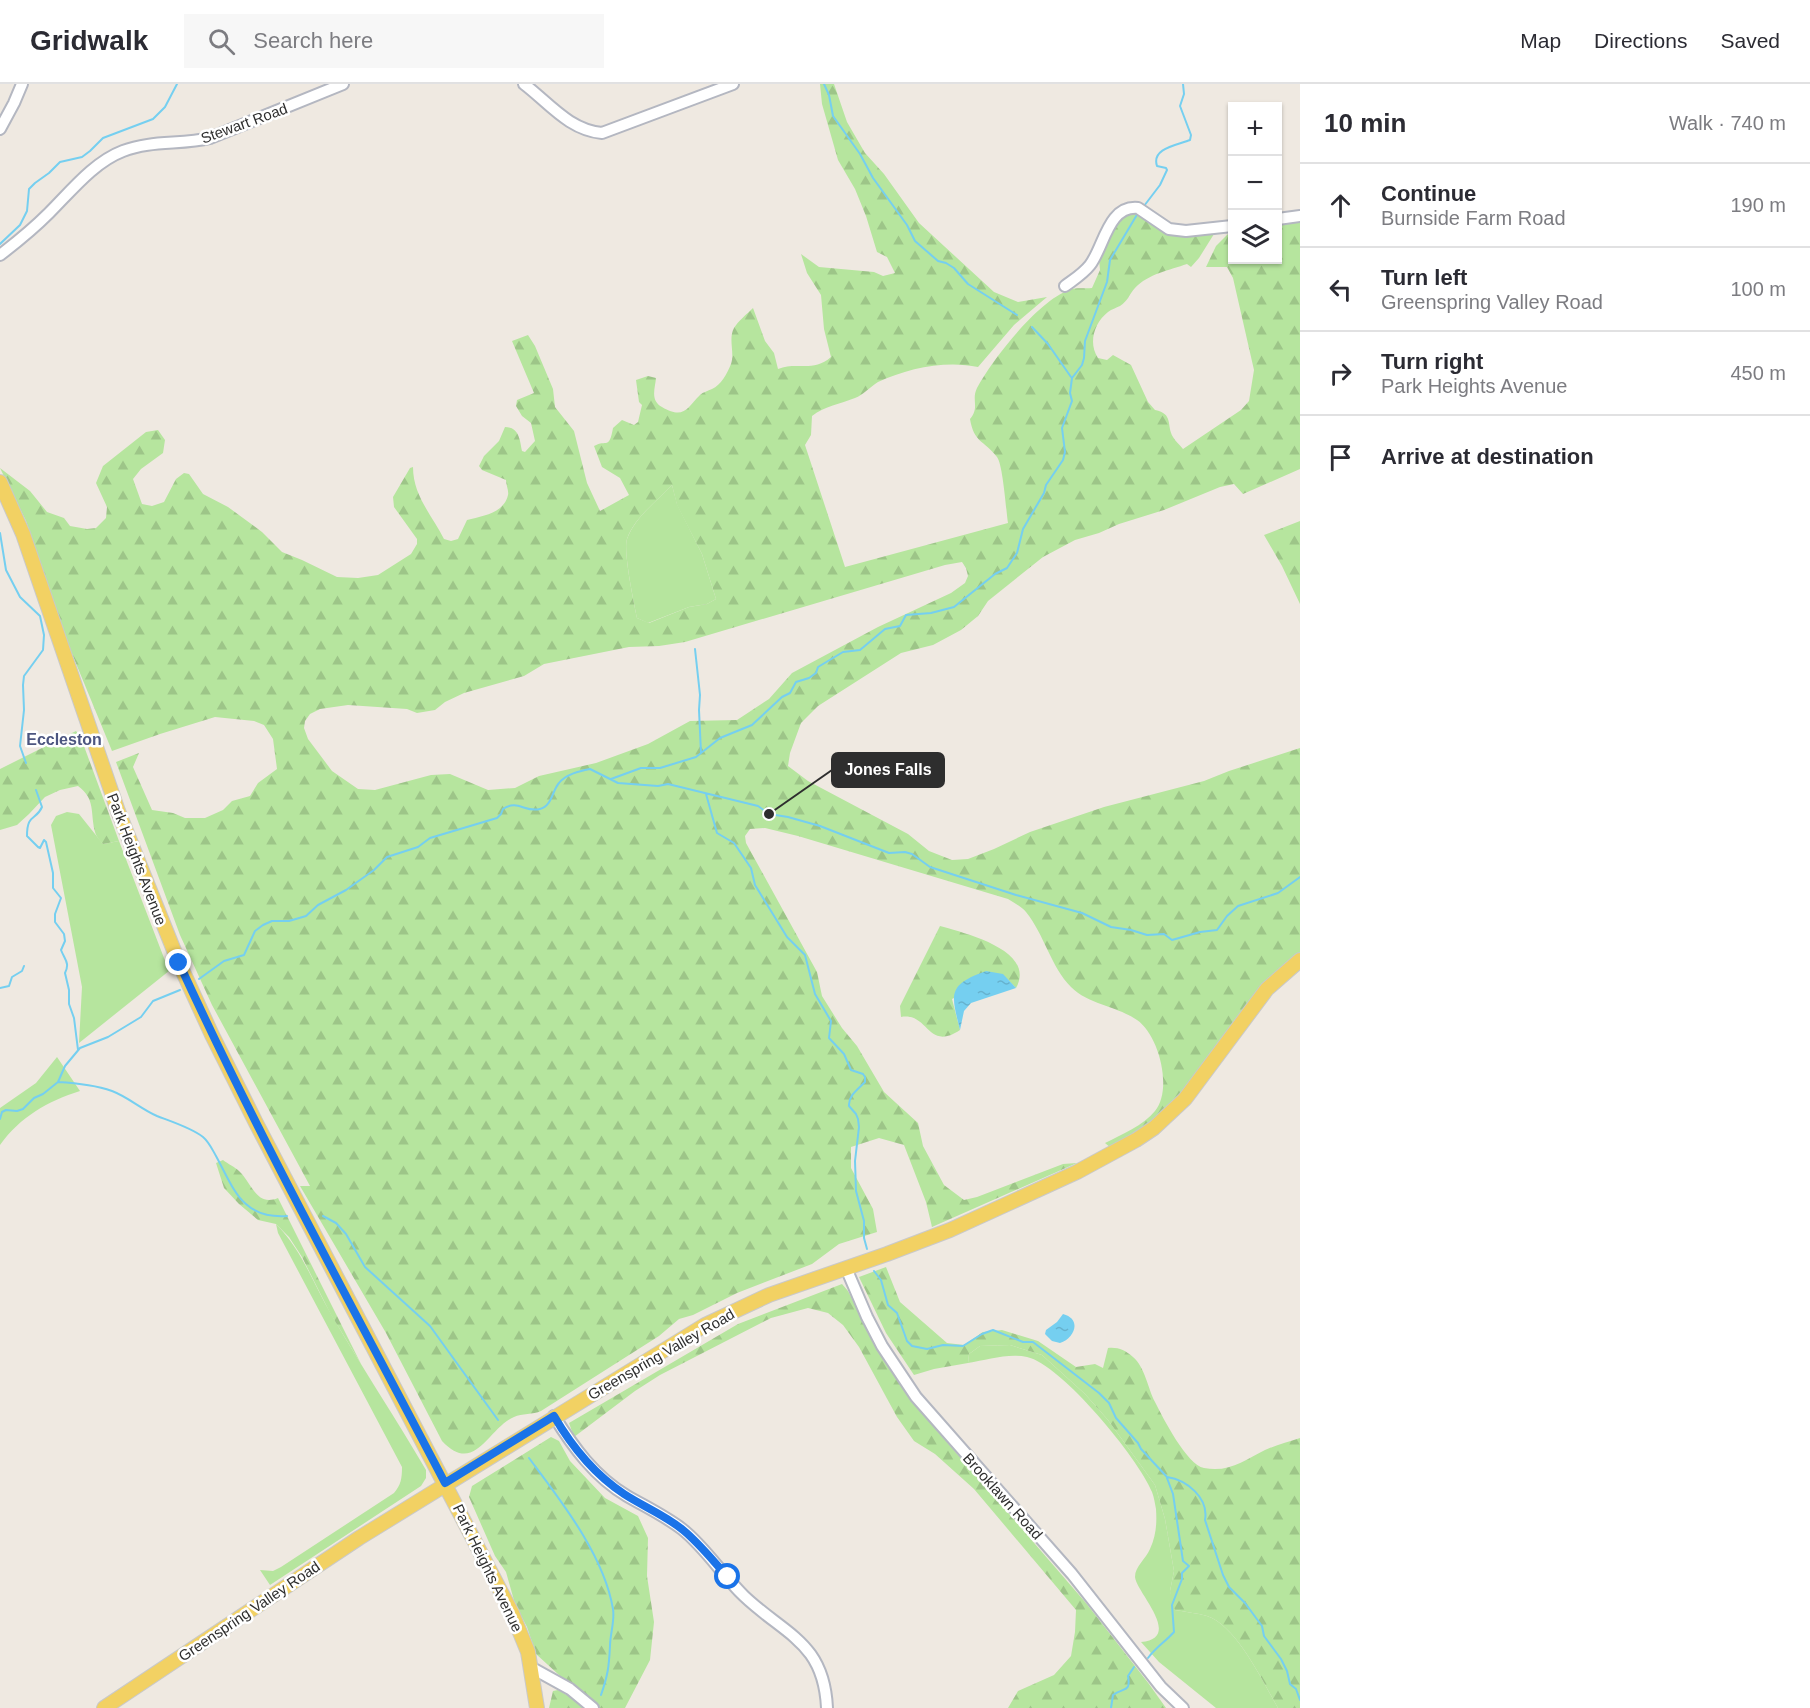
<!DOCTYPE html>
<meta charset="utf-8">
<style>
:root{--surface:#fff;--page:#f7f7f7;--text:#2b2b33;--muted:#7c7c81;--line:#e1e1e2}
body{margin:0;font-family:Helvetica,sans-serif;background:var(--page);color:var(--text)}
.controls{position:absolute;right:18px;top:18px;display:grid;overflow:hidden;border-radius:0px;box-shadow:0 2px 4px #0004}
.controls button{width:54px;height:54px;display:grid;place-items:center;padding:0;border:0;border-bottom:2px solid var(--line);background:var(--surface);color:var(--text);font:30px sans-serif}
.stop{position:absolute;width:18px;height:18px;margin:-14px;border:4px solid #1a73e8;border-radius:50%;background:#fff}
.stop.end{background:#1a73e8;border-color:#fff;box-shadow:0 2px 6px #0008}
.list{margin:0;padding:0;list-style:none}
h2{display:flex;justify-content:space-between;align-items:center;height:78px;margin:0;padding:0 24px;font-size:26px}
h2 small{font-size:20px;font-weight:400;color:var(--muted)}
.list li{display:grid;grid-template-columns:39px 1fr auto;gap:18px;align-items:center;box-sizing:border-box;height:84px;padding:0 24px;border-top:2px solid var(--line)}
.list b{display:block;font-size:22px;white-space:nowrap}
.list p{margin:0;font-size:20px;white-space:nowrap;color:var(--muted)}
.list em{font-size:20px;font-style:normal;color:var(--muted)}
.icon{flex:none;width:33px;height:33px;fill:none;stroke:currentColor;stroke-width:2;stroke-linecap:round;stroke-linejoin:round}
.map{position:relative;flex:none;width:1300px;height:1624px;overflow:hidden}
header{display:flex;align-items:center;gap:36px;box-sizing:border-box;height:84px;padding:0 30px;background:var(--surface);border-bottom:2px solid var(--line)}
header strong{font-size:28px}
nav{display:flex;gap:33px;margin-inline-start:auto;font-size:21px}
.search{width:420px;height:54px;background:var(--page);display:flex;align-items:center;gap:15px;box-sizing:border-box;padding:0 21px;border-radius:0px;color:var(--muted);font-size:22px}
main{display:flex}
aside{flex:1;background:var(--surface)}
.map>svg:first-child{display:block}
.grass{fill:#b6e59e}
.forest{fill:url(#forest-firs);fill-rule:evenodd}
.water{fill:url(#water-ripples)}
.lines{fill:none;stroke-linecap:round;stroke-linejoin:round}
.stream{stroke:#75cff0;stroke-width:2}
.minor-casing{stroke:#b4b7c1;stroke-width:14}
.major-casing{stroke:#c9c9c9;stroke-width:16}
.minor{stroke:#fff;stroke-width:10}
.major{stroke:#f2d163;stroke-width:14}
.route{stroke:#1a73e8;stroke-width:8}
.labels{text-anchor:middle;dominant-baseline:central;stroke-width:5;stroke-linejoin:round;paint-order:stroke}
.street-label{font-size:15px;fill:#2e2e2e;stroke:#fff}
.neighbourhood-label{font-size:16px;font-weight:bold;fill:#4d5680;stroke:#fff}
.leader{fill:none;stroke:#2e2e2e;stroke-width:2}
.callout-dot{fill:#2e2e2e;stroke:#fff;stroke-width:2}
.callout{fill:#2e2e2e;stroke:#2e2e2e;stroke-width:2}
.callout-label{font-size:16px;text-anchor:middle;font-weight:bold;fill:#fff}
</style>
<header>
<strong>Gridwalk</strong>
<div class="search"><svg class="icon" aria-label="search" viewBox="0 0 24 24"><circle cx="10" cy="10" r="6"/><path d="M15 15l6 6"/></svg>Search here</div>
<nav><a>Map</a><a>Directions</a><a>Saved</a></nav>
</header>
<main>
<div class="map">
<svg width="1300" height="1624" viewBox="0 0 1300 1624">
<defs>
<pattern id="forest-firs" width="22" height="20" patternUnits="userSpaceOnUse" patternTransform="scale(1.5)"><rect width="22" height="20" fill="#b6e59e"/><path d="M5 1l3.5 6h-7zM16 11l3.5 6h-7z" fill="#9dc588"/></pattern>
<pattern id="water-ripples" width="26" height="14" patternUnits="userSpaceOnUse" patternTransform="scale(1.5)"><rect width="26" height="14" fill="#75cff0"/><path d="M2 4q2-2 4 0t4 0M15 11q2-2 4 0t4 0" fill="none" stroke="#66b2ce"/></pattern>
</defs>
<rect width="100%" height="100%" fill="#efe9e1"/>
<path class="grass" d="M 672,401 L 677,420 L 702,470 L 716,515 L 707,520 L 689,523 L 648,539 L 637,534 C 634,519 623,467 627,455 C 635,433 657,417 672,401 Z
M 67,728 L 79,730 L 103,760 L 119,757 L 169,887 L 79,959 L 82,903 L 51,741 L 56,732 Z
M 57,973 L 80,1007 C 48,1017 20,1033 0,1061 L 0,1024 L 36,999 Z
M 276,1140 C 302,1166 313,1199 331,1230 C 361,1282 395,1333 426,1386 L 426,1394 L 421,1402 L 270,1501 L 260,1486 L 273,1487 L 281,1483 L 394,1409 C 401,1401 402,1394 402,1383 L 278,1149 Z
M 1010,1261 L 1042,1271 L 1085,1310 L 1108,1336 L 1155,1401 L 1165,1435 L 1174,1487 L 1170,1507 L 1175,1526 C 1185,1528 1197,1529 1207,1532 C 1237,1542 1263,1598 1278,1624 L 1216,1624 L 1159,1578 L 1141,1558 C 1184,1554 1136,1508 1135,1493 C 1135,1482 1146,1475 1150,1465 C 1156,1452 1157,1440 1156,1425 C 1155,1420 1154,1413 1152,1408 C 1139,1375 1061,1280 1027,1273 C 1008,1269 987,1276 968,1279 L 969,1270 L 980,1262 Z"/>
<path class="forest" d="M 820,0 L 834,0 L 847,38 L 865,69 L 884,90 L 919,139 L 994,208 L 1018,218 L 1047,213 L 1014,241 L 978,283 C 946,276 908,284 878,298 C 870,303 863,311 855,314 C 840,320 825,322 812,332 L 811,351 L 805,361 L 845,483 L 1008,439 C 1006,426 1003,381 997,373 C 984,356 974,359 970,335 C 980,323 971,316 977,304 C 992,276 1038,217 1069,206 C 1077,203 1084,205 1092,204 L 1100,186 L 1099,175 L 1114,140 L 1122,131 L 1133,129 L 1143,131 L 1182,151 L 1214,150 L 1199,174 L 1191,183 L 1187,180 C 1170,186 1148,190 1135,204 C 1130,209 1128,217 1120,222 C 1116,224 1112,225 1108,228 C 1094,239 1088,259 1098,274 L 1107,276 L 1113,271 L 1131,281 L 1148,318 L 1155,326 C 1174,330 1166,341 1173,353 C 1175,357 1180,361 1183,365 L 1241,326 L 1249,317 L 1254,286 L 1233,194 L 1227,183 L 1206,183 L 1216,162 L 1232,146 L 1232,176 L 1278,176 L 1278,140 L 1300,137 L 1300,385 L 1243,410 L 1234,400 L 1220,403 L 1164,426 L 1119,440 L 1099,449 L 1075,456 L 1043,473 L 988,517 L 978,532 L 961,546 L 933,561 L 901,569 L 818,622 L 801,639 L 790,669 L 788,682 L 808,697 L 908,750 L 929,767 L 952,776 L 968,775 L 994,765 L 1030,748 L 1104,723 L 1204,697 L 1229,687 L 1300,664 L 1300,869 L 1278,886 L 1245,924 L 1174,1020 L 1146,1043 L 1111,1064 L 1105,1059 C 1121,1051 1144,1041 1155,1027 C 1173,1005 1159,951 1137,936 C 1117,922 1089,921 1071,903 C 1051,883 1044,850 1026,828 C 1022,823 1014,819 1008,815 L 798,752 L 765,744 L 750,745 L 745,752 L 746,759 L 817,888 L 822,912 L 842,944 L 857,962 L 884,1008 L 918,1039 L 923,1062 L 944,1101 L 964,1116 L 977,1113 L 1063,1080 L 1077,1079 L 932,1143 L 926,1118 L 904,1061 L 879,1054 L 851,1063 L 851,1084 L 873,1125 L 877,1148 L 839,1160 L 812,1180 L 737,1209 L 693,1231 L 679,1235 L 659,1252 L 541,1327 C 533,1331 522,1329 514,1333 C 488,1344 475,1392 442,1357 L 386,1249 L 300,1102 L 310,1102 L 212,921 L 180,851 L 116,678 L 139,669 L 133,683 L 152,726 L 173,729 L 185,734 L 205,734 L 223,726 L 232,717 L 250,712 L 258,699 L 277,685 L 273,655 L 264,641 L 254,637 L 215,633 L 160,650 L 112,667 L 68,560 L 26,437 L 0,384 L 30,407 L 47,428 L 64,434 L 70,442 L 87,445 L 96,444 L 106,434 L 107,423 L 96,399 L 103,382 L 146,348 L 158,346 L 165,356 L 163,369 L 141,385 L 133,395 L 142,420 L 152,422 L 164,418 L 176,395 L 184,389 L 189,390 L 203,410 L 228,423 L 262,448 L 282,468 L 302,476 L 337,493 L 358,494 L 378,491 L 411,470 L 417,460 L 417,455 L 394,423 L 393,413 L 410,384 L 413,383 C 413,412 432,431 444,455 L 451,457 L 458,455 L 467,436 C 483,432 504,429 508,411 C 509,407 506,401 506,396 L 482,386 L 479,382 L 484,372 L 499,357 L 505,343 C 519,343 520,356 522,367 L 525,368 L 535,357 L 531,339 L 522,332 L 516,322 L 517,316 L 534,309 L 512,257 L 528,251 L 535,262 L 553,305 L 555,323 L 574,347 L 587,399 L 600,427 L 629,411 L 620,394 L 602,383 L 594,362 C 607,355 609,366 613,344 L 622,336 L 634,341 L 638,338 L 642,321 L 639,318 L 636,296 L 648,292 L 656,294 C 655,305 650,316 662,323 C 684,336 687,324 700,311 C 703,308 708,307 712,305 C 721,301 727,290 731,280 C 735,269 728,255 734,244 C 738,237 747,230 753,224 L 765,257 L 774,269 L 778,285 C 797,277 813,289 831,273 L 824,245 L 821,211 L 807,189 L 801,170 L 819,183 L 874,188 L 883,192 L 895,189 L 887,173 L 877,168 L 866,132 L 855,105 L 838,76 L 822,20 ZM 672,401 L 677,421 L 702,470 L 716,515 L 707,520 L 689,523 L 649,539 L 637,534 C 634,519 623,468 627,455 C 634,434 657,417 672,401 ZM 962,478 L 966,484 L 968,492 L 965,499 L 951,509 L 878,543 L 792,589 L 769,615 L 737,636 L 690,637 L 648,660 L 596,679 L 539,692 L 515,704 L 488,706 L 450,690 L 431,691 L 375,706 L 358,705 L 332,687 L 308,655 L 304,644 L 305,637 L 310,630 L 320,625 L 348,621 L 407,625 L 417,629 L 435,626 L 445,618 L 464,609 L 524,592 L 544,580 L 629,563 L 659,562 L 685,558 L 945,481 Z
M 1300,437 L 1300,520 L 1282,482 L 1264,451 Z
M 76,647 L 81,654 L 119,757 L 103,760 C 100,757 96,752 95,748 C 90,729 96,715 78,702 L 60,706 L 45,713 L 29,730 L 17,741 L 0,746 L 0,685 Z
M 940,842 C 964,849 1037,866 1016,904 L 1002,890 L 952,915 L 960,946 C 927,968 929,928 901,933 L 900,922 Z
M 223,1076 C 228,1080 235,1083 239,1087 C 252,1099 256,1123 278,1114 L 361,1280 L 330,1229 L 302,1173 L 289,1153 L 276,1140 L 258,1136 L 239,1120 L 224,1104 L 216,1079 Z
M 886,1183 L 900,1218 L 947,1259 L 964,1261 L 983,1248 L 1002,1246 L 1038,1257 L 1076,1283 L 1095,1280 L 1103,1284 L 1108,1264 C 1118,1263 1125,1266 1133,1273 C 1145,1283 1148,1305 1155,1318 C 1163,1334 1187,1381 1204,1384 C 1229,1389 1245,1376 1265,1366 C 1276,1361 1288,1358 1300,1354 L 1300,1624 L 1278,1624 C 1263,1598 1237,1542 1207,1532 C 1197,1529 1185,1528 1175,1526 L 1171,1518 L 1170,1507 L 1174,1487 L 1165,1435 L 1155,1401 L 1108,1336 L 1085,1310 L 1042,1271 L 1010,1261 L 980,1262 L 969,1270 L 968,1279 L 934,1285 L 914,1291 L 886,1249 L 859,1193 Z
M 842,1200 L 848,1207 L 884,1277 L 933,1342 L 1086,1519 L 1149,1600 L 1166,1624 L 1008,1624 L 1018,1607 L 1054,1591 L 1071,1572 L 1075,1548 L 1076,1526 L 974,1405 L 935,1370 L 914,1357 L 897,1333 L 859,1263 L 843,1241 L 828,1229 L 808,1224 L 771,1234 L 660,1291 L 635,1307 L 574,1353 L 569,1339 L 738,1240 Z
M 551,1353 L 559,1357 L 570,1377 L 605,1414 L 638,1432 L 648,1454 L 647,1492 L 654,1538 L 650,1576 L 625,1624 L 596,1624 L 587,1611 L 570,1601 L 536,1570 L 527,1543 L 515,1520 L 506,1488 L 495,1472 L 469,1413 L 472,1402 Z
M 558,1606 L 579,1618 L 584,1624 L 549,1624 L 553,1607 Z"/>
<path class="water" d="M 986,887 L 1003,890 L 1016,904 L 971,919 L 964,927 L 960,946 C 951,910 947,901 986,887 Z
M 1063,1230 C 1082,1235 1075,1254 1060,1259 L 1052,1257 L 1045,1250 L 1046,1246 L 1057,1238 Z"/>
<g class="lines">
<path class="stream" d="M 824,0 L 829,11 L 833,32 L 860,70 L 873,94 L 907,141 L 915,157 L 938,177 L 946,179 L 954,184 L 968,200 L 1017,231
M 1144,122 L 1160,101 L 1167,86 L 1166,84 L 1157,82 C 1151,64 1178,61 1190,56 L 1191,51 L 1180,22 L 1184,10 L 1183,0
M 0,160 L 20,141 L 27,127 L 29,105 L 35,99 L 49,89 L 60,78 L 82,73 L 90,67 L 103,54 L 153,35 L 165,23 L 177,0
M 1032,243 L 1048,260 L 1071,293
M 0,449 L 6,486 L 20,513 L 40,532 L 44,551 L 43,566 L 24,592 L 23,601 L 24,626 L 20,662 L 26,679
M 695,565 L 700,611 L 699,626 L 701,669
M 611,695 L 641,684 L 660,684 L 696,673 L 720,654 L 752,641 L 782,613 L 790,609 L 796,598 L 809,594 L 816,589 L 818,583 L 843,568 L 860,566 L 885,545 L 900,542 L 906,531 L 931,529 L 954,523 L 995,490 L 1007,484 L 1017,469 L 1023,445 L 1044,409 L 1046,401 L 1063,376 L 1065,368 L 1062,344 L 1072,317 L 1070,309 L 1072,294 L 1082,281 L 1084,274 L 1085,257 L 1107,198 L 1110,176 L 1138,129
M 36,706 L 42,723 C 36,737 27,729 27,752 L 38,763 L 40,764 L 44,756 L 46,758 L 53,789 L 53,804 L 61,814 L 55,830 L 55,838 L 64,850 L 65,857 L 61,866 C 65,876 70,879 65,889 L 69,906 L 69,920 L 74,934 L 78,966
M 706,710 L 717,749 L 734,759 L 751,784 L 755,801 L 787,853 L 805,871 L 815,910 L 831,937 L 829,954 L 844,970 L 851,986 L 863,990 L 865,993 L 865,998 C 858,1005 848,1012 849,1022 L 856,1030 L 858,1035 L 859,1043 L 855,1077 L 856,1107 L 864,1137 L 864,1154 L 867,1165
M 199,895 L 224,877 L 244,871 L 255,847 L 263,841 L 272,837 L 289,837 L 306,832 L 318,821 L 346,806 L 374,786 L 387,773 L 418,763 L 430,754 L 497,734 L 501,730 L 503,725 C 518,715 525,729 540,725 C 552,722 552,707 559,699 C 566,690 580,687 590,685 L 618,699 L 658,702 L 668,700 L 758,722 L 769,730 L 788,733 L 820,742 L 889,769 L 905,768 L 912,770 L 930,783 L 1016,811 L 1082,829 L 1111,843 L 1131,846 L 1147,851 L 1164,850 L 1172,856 L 1200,848 L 1217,846 L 1227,832 L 1238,822 L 1278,809 L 1300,793
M 0,904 L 9,902 L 12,893 L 22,887 L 24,882
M 58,998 C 76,999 95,1001 112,1007 C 128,1013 141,1025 157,1032 C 170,1037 192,1044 203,1053 C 209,1058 212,1065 216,1072 C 234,1105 242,1135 287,1132
M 0,1035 L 2,1028 L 6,1026 L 17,1027 L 23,1025 L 34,1014 L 43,1010 L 58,998 L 65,982 L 80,964 L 108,953 L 141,933 L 153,917 L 180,906
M 323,1132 L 336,1139 L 346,1150 L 365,1183 L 430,1242 L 498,1336
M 874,1187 L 881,1196 L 888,1221 L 897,1229 L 907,1257 L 912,1262 L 927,1265 L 943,1261 L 963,1262 L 982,1250 L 993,1246 L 1023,1258 L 1033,1258 L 1099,1309 L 1109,1319 L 1116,1334 L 1138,1359 L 1141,1365 L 1167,1393 C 1187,1396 1209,1414 1205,1436 L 1223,1491 L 1229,1503 L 1245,1519 L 1262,1542 L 1264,1552 L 1281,1575 L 1287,1587 L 1290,1600 L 1296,1605 L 1300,1616
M 529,1374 C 561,1417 604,1471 613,1525 C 615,1537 610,1550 610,1562 C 609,1582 608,1591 601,1611
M 1148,1574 C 1156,1563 1165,1558 1174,1548 L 1172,1521 L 1182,1495 L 1182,1489 L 1189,1482 L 1183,1477 L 1173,1410 L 1167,1394
M 1111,1624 L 1113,1611 C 1124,1603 1131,1609 1128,1592 L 1134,1583"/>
<g class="minor-casing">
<path id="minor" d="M 524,0 C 549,19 569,46 602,49 L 733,0
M 0,45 L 14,19 L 22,0
M 1278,135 L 1300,132
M 0,171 C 17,158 34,144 49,129 C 71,107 94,78 123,67 C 151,56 182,61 210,54 L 343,0
M 1065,202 C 1073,196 1083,190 1090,181 C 1104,163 1108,121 1138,124 L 1169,145 L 1186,147 L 1232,142
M 846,1184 L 867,1233 L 882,1262 L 916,1313 L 1072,1490 L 1161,1603 L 1183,1624
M 554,1332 C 573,1363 595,1393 627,1412 C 646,1423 665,1432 682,1445 C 706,1464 722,1491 744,1512 C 785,1551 824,1558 827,1624
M 532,1584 L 570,1605 L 593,1624"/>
</g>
<g class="major-casing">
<path id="major" d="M 0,398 L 23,450 L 118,727 L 179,879 L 212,951 L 256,1039 L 512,1529 L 528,1568 L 537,1624
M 104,1624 L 359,1454 L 705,1241 L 769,1211 L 887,1170 L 950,1146 L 1077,1088 L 1136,1056 L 1154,1044 L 1185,1015 L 1267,905 L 1300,876"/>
</g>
<use href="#minor" class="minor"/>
<use href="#major" class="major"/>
</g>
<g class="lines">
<path class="route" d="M 179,879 C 260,1056 355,1227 445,1399 L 554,1332 C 572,1363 594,1390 624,1410 C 644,1423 665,1431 683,1446 C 700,1460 713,1477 728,1493"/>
</g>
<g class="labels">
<g class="street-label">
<text transform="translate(244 39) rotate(-20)">Stewart Road</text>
<text transform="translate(137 775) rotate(69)">Park Heights Avenue</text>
<text transform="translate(661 1270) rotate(-30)">Greenspring Valley Road</text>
<text transform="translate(1003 1412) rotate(48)">Brooklawn Road</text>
<text transform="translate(488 1484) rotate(64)">Park Heights Avenue</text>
<text transform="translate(249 1527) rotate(-34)">Greenspring Valley Road</text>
</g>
<g class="neighbourhood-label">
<text x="64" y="655">Eccleston</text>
</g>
</g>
<path class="leader" d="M769 730L832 686"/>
<circle class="callout-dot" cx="769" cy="730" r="6"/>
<rect class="callout" x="832" y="669" width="112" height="34" rx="6"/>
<g class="callout-label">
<text x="888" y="691">Jones Falls</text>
</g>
</svg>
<div class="controls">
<button>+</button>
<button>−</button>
<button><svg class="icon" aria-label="layers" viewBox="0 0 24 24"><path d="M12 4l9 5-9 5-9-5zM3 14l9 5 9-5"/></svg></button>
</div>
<div class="stop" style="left:728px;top:1493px"></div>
<div class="stop end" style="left:179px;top:879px"></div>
</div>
<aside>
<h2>10 min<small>Walk · 740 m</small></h2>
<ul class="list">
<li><svg class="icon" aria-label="ahead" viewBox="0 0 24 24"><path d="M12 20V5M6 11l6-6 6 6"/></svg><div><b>Continue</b><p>Burnside Farm Road</p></div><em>190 m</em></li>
<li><svg class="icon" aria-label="left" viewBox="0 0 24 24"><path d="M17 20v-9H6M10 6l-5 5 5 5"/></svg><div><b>Turn left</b><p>Greenspring Valley Road</p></div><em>100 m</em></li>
<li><svg class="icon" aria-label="right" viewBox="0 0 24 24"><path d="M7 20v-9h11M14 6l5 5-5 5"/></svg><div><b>Turn right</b><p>Park Heights Avenue</p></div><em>450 m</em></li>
<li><svg class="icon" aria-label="arrive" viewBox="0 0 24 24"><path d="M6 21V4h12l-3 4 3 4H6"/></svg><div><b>Arrive at destination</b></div></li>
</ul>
</aside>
</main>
